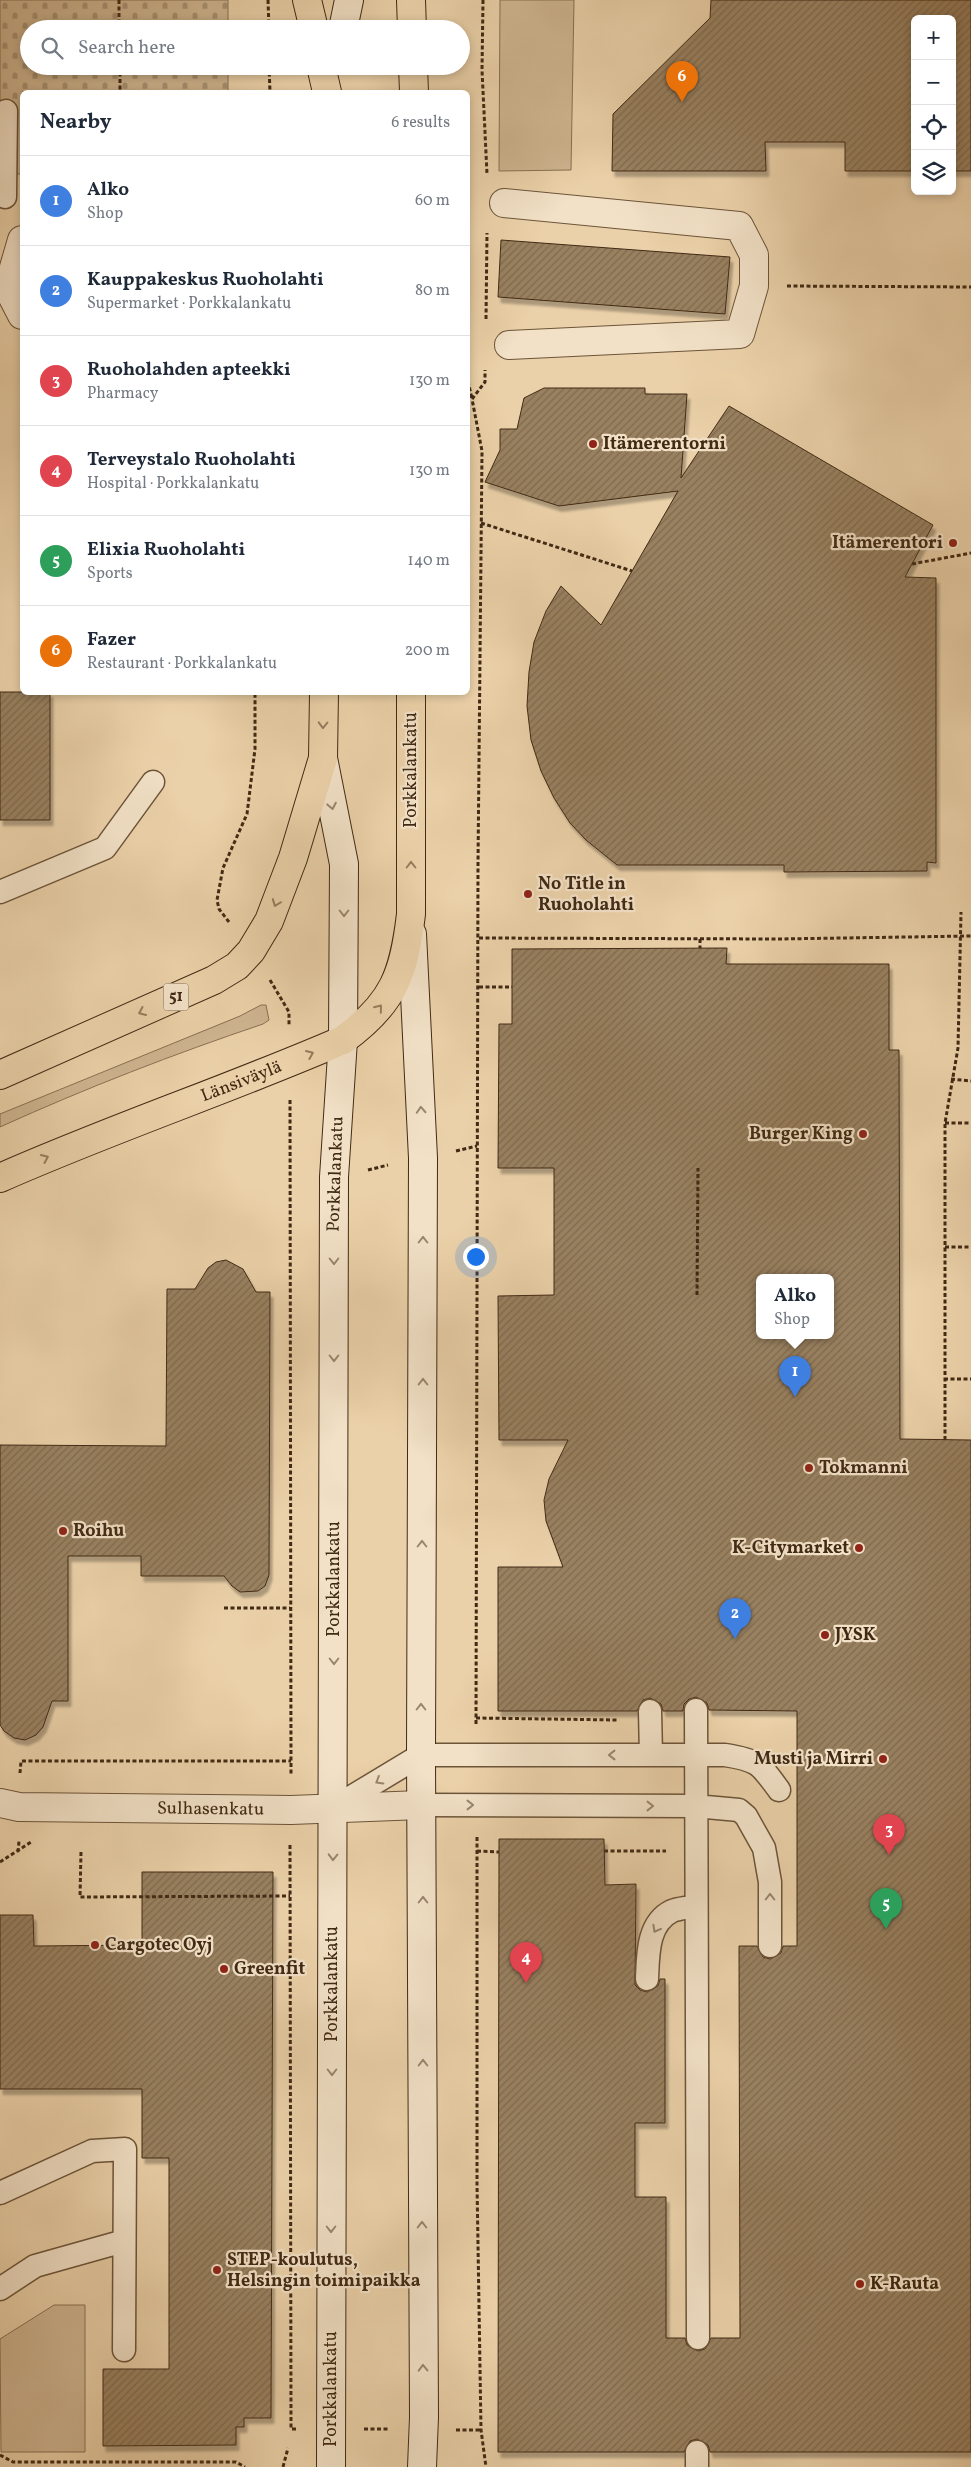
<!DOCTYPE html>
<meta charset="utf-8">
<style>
:root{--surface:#fff;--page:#f2f2f3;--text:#1f2937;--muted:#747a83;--line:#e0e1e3;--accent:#8f2418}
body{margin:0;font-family:Vollkorn,serif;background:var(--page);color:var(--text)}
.controls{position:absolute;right:15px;top:15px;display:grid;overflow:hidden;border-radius:8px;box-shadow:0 2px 8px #0003}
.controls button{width:45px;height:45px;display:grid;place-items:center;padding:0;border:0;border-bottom:1px solid var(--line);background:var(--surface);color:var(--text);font:25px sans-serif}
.you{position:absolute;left:475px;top:1256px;width:18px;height:18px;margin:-12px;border:4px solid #fff;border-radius:50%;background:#1a73e8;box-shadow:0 0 0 8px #1a73e833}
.badge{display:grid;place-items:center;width:32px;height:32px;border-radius:50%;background:var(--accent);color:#fff;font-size:16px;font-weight:700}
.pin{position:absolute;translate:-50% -41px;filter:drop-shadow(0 1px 2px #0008)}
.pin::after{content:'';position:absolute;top:26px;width:18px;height:15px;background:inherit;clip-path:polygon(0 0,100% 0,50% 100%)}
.popup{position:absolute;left:756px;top:1274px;width:78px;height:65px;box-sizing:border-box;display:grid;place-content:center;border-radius:8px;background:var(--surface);filter:drop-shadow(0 1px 4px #0005);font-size:16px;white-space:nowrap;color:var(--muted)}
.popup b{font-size:19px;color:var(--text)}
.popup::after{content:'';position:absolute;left:50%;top:100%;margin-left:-10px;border:10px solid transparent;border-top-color:var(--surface)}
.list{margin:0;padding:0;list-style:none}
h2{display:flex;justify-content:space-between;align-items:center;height:65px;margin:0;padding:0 20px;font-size:21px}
h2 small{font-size:16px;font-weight:400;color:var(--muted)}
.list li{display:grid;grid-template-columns:32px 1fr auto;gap:15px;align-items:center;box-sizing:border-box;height:90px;padding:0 20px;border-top:1px solid var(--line)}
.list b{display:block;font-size:19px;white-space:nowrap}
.list p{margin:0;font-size:16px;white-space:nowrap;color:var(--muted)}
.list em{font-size:16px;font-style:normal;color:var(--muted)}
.icon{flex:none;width:28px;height:28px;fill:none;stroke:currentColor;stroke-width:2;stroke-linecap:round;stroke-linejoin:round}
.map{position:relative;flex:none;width:971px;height:2467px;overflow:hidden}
.search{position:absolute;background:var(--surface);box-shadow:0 2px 8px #0003;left:20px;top:20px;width:450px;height:55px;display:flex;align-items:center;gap:12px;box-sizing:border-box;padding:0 18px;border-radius:28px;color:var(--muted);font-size:19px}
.panel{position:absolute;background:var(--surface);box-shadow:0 2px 8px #0003;left:20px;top:90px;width:450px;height:605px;border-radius:8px}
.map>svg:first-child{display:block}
.green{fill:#ceb590;stroke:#887052}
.cemetery{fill:url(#cemetery-stones);stroke:#887052}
.building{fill:url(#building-hatch);stroke:#412a14;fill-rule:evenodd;filter:url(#shadow)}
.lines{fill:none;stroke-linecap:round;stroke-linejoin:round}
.lane-casing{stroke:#6c5439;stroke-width:25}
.street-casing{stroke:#6c5439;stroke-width:30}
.secondary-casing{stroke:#412a14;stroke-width:30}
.primary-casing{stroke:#412a14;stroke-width:30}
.highway-casing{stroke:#412a14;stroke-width:30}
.path{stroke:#412a14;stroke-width:3;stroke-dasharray:4 2.5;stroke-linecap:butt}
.lane{stroke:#f2e1c7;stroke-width:22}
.street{stroke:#f2e1c7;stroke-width:28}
.secondary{stroke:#f2e1c7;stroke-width:28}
.primary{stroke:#ebd1a9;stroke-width:28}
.highway{stroke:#ebd1a9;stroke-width:28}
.oneway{stroke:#967e5e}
.oneway2{stroke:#9a866e}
.poi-dot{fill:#8f2418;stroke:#f2e1c7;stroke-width:2}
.labels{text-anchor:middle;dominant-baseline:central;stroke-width:4.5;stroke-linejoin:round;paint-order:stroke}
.shield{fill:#f2e1c7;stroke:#76614a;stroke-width:1}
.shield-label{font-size:16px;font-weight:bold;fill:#412a14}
.poi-label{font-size:18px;font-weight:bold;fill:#412a14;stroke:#f2e1c7;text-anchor:start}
.street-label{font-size:18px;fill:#412a14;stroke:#f2e1c7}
</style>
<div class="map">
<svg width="971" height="2467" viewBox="0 0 971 2467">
<defs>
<pattern id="cemetery-stones" width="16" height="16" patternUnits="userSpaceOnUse" patternTransform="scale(1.25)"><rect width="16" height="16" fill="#ceb590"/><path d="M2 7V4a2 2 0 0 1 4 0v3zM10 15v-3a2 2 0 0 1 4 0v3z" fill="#a99374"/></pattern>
<pattern id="building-hatch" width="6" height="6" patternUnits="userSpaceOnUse" patternTransform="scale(1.25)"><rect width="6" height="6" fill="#998161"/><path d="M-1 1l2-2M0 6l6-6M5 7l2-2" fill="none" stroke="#7e6a4f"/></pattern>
<filter id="shadow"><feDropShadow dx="3" dy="5.5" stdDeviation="1" flood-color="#0004"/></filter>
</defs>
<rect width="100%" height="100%" fill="#ebd1a9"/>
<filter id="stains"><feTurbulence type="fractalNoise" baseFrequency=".004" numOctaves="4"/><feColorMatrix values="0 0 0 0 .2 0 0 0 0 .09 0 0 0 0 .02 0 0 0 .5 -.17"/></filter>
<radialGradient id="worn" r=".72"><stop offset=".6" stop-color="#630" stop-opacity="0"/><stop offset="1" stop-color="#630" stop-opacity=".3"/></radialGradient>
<path class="green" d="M 500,0 L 574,0 L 571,170 L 499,171 Z
M 261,1005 L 266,1005 L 269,1020 L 263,1024 C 174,1054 86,1088 0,1127 L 0,1114 L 240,1016 Z
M 54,2305 L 85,2305 L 85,2452 L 1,2452 L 0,2339 Z"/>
<path class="cemetery" d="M 0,0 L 228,0 L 228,29 L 29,29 L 29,66 L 228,66 L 228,92 L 22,92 L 22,174 L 0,174 Z"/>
<path class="building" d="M 711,0 L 971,0 L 971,171 L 952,171 L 952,19 L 915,19 L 915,171 L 845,171 L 845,142 L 765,142 L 766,171 L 612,171 L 613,114 L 710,18 Z
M 501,240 L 730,257 L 725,314 L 498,297 Z
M 544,388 L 645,388 L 645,394 L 687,394 L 681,478 L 729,406 L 933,525 L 905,577 L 936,578 L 936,863 L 927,862 L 927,871 L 784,872 L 784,865 L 617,865 L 586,840 L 570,823 L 554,798 L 541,771 L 531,740 L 527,706 L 529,672 L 534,642 L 546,611 L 561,586 L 601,625 L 678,491 L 559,506 L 485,482 L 500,450 L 500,429 L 517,429 L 524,398 Z
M 0,692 L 50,692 L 50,820 L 0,820 Z
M 727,948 L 726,964 L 889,964 L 889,1050 L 899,1050 L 900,1439 L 971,1440 L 971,2452 L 710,2452 L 708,2445 L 697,2439 L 690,2441 L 684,2452 L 498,2452 L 499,1839 L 604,1839 L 605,1885 L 636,1884 L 635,1985 L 640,1990 L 647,1992 L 658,1986 L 660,1979 L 665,1979 L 665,2123 L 635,2123 L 635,2197 L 666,2197 L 666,2338 L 685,2338 L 687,2345 L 698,2351 L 705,2349 L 711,2338 L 740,2338 L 739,1946 L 757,1946 L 763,1957 L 770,1959 L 781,1953 L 783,1946 L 797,1946 L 797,1711 L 709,1710 L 707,1703 L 696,1697 L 689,1699 L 684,1704 L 683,1711 L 663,1711 L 661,1704 L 650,1698 L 643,1700 L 637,1711 L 498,1711 L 498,1567 L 563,1567 L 546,1521 L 544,1500 L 549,1479 L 568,1440 L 499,1440 L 498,1296 L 554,1295 L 554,1168 L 498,1168 L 499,1024 L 512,1024 L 512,949 ZM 760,1278 L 830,1278 L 830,1336 L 760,1336 Z
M 226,1260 L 243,1269 L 256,1292 L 270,1292 L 269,1575 L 265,1586 L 258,1591 L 240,1592 L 232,1586 L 224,1576 L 141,1576 L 141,1556 L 68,1556 L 68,1701 L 52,1701 L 43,1727 L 36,1735 L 25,1740 L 14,1738 L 4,1731 L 0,1725 L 0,1445 L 166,1446 L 167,1289 L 195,1289 L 208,1268 L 216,1262 Z
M 142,1872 L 273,1872 L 271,2418 L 244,2418 L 244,2427 L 236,2427 L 236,2445 L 103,2446 L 103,2369 L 169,2369 L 169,2158 L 142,2158 L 142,2089 L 0,2089 L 0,1915 L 33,1915 L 34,1946 L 142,1945 Z"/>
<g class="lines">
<g class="lane-casing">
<path id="lane" d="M 5,197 L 6,111
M 0,892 L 105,848 L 153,782
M 696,1710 L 698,2338
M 650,1711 L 651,1755
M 421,1805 L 695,1806 L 739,1810 L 746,1816 L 764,1848 L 770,1882 L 770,1946
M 333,1808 L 421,1755 L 725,1755 C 758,1760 760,1764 779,1790
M 647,1979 C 648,1956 647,1923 672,1911 C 679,1908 688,1908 695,1906
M 0,2193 L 92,2151 L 125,2149 L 124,2350
M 0,2289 L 35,2266 L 124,2241
M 697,2452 L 697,2467"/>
</g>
<g class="street-casing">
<g id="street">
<path d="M 504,203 L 739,226 L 754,255 L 754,286 L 740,334 L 509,345"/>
<path d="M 22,240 L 8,288 L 22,315"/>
<path id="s1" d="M 0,1803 L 19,1807 L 291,1810 L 421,1805"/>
</g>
</g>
<g class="secondary-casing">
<path id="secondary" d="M 343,29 L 349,0
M 323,758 L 344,864 L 343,1040 L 334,1177 L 331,2467
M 412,934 L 423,1158 L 421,1755 L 424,2417 L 422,2467"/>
</g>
<g class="primary-casing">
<path id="primary" d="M 307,0 L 314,29
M 411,0 L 412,29
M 321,66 L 327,92
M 413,66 L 414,92
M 323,758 L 324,692
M 343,1040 C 394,1003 404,974 411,914 L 411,692"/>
</g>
<g class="highway-casing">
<g id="highway">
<path d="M 0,1075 L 214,980 L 237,966 L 251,951 L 269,921 L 293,858 L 323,758"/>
<path id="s2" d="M 0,1178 C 113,1128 230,1089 343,1040"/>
</g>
</g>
<path class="path" d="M 119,0 L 119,29
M 268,0 L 269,29
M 483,0 L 482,70 L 487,174
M 120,66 L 120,92
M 269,66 L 270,92
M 787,286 L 971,287
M 486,319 L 487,233
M 468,381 L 472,399
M 481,523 L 632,571
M 912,564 L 971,553
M 229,922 L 219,909 L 217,900 L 223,868 L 247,814 L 255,749 L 255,692
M 479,938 L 778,939 L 971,936
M 700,939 L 700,948
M 270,980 L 289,1012 L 289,1026
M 479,987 L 512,987
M 951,1079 L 971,1081
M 290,1100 L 291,1776
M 945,1123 L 971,1123
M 456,1151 L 477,1146
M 368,1170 L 388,1165
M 945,1247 L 971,1247
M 697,1295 L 698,1168
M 944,1379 L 971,1379
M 945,1440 L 945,1123 L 958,1048 L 961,912
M 224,1608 L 290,1608
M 476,1718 L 618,1720
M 476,1724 L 478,864 L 482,451 L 472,399 L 485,382 L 485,370
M 20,1773 L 21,1761 L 291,1761
M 477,1837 L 477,2183 L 481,2430 L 486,2467
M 290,1845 L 291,2429 L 298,2429
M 477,1851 L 499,1852
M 604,1851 L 666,1851
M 18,1852 L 19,1841
M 81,1852 L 80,1897 L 290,1896
M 0,1862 L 31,1842
M 364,2429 L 390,2429
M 456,2430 L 481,2430
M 0,2455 L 13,2462 L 236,2462 L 245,2467
M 283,2467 L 288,2448"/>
<use href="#lane" class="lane"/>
<use href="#street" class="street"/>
<use href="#secondary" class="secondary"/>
<use href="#primary" class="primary"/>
<use href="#highway" class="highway"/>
</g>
<defs><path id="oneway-chevron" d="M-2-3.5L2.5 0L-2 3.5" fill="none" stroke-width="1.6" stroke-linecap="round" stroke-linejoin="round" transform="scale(1.25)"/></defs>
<g class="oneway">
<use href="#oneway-chevron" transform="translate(323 725) rotate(91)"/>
<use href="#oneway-chevron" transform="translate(411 865) rotate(-90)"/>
<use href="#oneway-chevron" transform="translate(276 903) rotate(111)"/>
<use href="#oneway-chevron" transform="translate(379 1008) rotate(-51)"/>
<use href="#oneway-chevron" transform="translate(142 1012) rotate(156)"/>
<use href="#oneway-chevron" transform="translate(310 1054) rotate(-23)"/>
<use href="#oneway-chevron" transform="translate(45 1158) rotate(-24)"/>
</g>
<g class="oneway2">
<use href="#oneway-chevron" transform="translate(332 806) rotate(79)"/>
<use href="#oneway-chevron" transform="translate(344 913) rotate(90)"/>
<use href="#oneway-chevron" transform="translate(421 1110) rotate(-93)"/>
<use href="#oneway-chevron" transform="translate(423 1240) rotate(-90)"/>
<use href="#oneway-chevron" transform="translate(334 1261) rotate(90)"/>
<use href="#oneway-chevron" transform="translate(334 1358) rotate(90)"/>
<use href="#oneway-chevron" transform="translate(423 1382) rotate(-90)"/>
<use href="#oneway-chevron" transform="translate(422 1544) rotate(-90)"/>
<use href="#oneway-chevron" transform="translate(334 1661) rotate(90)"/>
<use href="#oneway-chevron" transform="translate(421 1707) rotate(-90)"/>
<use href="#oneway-chevron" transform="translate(612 1755) rotate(-180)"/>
<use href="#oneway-chevron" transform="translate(379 1781) rotate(149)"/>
<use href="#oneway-chevron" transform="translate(470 1805)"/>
<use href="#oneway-chevron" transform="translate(650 1806)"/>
<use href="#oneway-chevron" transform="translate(333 1857) rotate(91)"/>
<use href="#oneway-chevron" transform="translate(770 1897) rotate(-90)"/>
<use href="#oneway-chevron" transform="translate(423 1900) rotate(-90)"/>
<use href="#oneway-chevron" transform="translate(656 1929) rotate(119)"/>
<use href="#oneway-chevron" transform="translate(423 2063) rotate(-90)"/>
<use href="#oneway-chevron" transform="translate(332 2072) rotate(90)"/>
<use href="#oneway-chevron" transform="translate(422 2225) rotate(-90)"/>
<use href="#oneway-chevron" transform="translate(331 2229) rotate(90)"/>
<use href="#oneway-chevron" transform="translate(423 2368) rotate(-91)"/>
</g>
<g class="poi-dot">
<circle cx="593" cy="444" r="5"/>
<circle cx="953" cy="543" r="5"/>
<circle cx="528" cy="894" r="5"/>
<circle cx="863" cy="1134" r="5"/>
<circle cx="809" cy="1468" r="5"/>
<circle cx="63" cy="1531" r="5"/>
<circle cx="859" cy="1548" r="5"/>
<circle cx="825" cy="1635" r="5"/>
<circle cx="883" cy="1759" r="5"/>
<circle cx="95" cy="1945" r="5"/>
<circle cx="224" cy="1969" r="5"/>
<circle cx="217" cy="2270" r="5"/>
<circle cx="860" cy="2284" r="5"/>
</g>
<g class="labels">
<rect class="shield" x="163.5" y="983.5" width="25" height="27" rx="4"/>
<g class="shield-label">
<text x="176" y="997">51</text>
</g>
<g class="poi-label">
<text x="603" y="444">Itämerentorni</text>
<text x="943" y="543" text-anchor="end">Itämerentori</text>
<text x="538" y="884">No Title in<tspan x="538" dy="21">Ruoholahti</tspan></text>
<text x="853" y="1134" text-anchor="end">Burger King</text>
<text x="819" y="1468">Tokmanni</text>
<text x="73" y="1531">Roihu</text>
<text x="849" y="1548" text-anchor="end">K-Citymarket</text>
<text x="835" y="1635">JYSK</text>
<text x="873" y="1759" text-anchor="end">Musti ja Mirri</text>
<text x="105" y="1945">Cargotec Oyj</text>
<text x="234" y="1969">Greenfit</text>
<text x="227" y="2260">STEP-koulutus,<tspan x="227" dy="21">Helsingin toimipaikka</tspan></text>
<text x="870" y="2284">K-Rauta</text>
</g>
<g class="street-label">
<text transform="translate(411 770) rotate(-90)">Porkkalankatu</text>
<text stroke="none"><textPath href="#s2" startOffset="260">Länsiväylä</textPath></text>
<text transform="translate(336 1174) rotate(-88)">Porkkalankatu</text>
<text transform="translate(334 1579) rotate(-90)">Porkkalankatu</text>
<text stroke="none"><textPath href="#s1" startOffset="211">Sulhasenkatu</textPath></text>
<text transform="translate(332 1984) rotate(-90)">Porkkalankatu</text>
<text transform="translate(331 2389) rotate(-90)">Porkkalankatu</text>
</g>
</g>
<rect width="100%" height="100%" filter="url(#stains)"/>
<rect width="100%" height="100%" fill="url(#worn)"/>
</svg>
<div class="controls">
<button>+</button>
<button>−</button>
<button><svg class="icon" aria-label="locate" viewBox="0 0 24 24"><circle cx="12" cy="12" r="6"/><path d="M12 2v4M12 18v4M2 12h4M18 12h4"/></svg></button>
<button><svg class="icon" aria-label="layers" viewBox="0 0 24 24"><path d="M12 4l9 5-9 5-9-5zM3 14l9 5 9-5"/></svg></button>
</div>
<div class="you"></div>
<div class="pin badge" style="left:795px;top:1397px;background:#3f7fe0">1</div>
<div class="popup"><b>Alko</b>Shop</div>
<div class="pin badge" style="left:735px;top:1639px;background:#3f7fe0">2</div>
<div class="pin badge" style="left:889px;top:1855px;background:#e0444e">3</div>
<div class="pin badge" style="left:526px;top:1983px;background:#e0444e">4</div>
<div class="pin badge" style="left:886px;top:1929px;background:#2e9e5b">5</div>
<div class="pin badge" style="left:682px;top:102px;background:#e8710a">6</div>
<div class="search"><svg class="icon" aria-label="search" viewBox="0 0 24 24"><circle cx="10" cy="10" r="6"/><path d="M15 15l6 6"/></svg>Search here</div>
<section class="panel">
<h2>Nearby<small>6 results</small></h2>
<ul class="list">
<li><span class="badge" style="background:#3f7fe0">1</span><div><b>Alko</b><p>Shop</p></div><em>60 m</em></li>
<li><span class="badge" style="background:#3f7fe0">2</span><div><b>Kauppakeskus Ruoholahti</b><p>Supermarket · Porkkalankatu</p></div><em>80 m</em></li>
<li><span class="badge" style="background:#e0444e">3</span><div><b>Ruoholahden apteekki</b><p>Pharmacy</p></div><em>130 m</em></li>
<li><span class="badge" style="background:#e0444e">4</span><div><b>Terveystalo Ruoholahti</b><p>Hospital · Porkkalankatu</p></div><em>130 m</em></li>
<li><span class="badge" style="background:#2e9e5b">5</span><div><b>Elixia Ruoholahti</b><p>Sports</p></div><em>140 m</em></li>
<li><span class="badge" style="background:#e8710a">6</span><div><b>Fazer</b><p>Restaurant · Porkkalankatu</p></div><em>200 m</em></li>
</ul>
</section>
</div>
